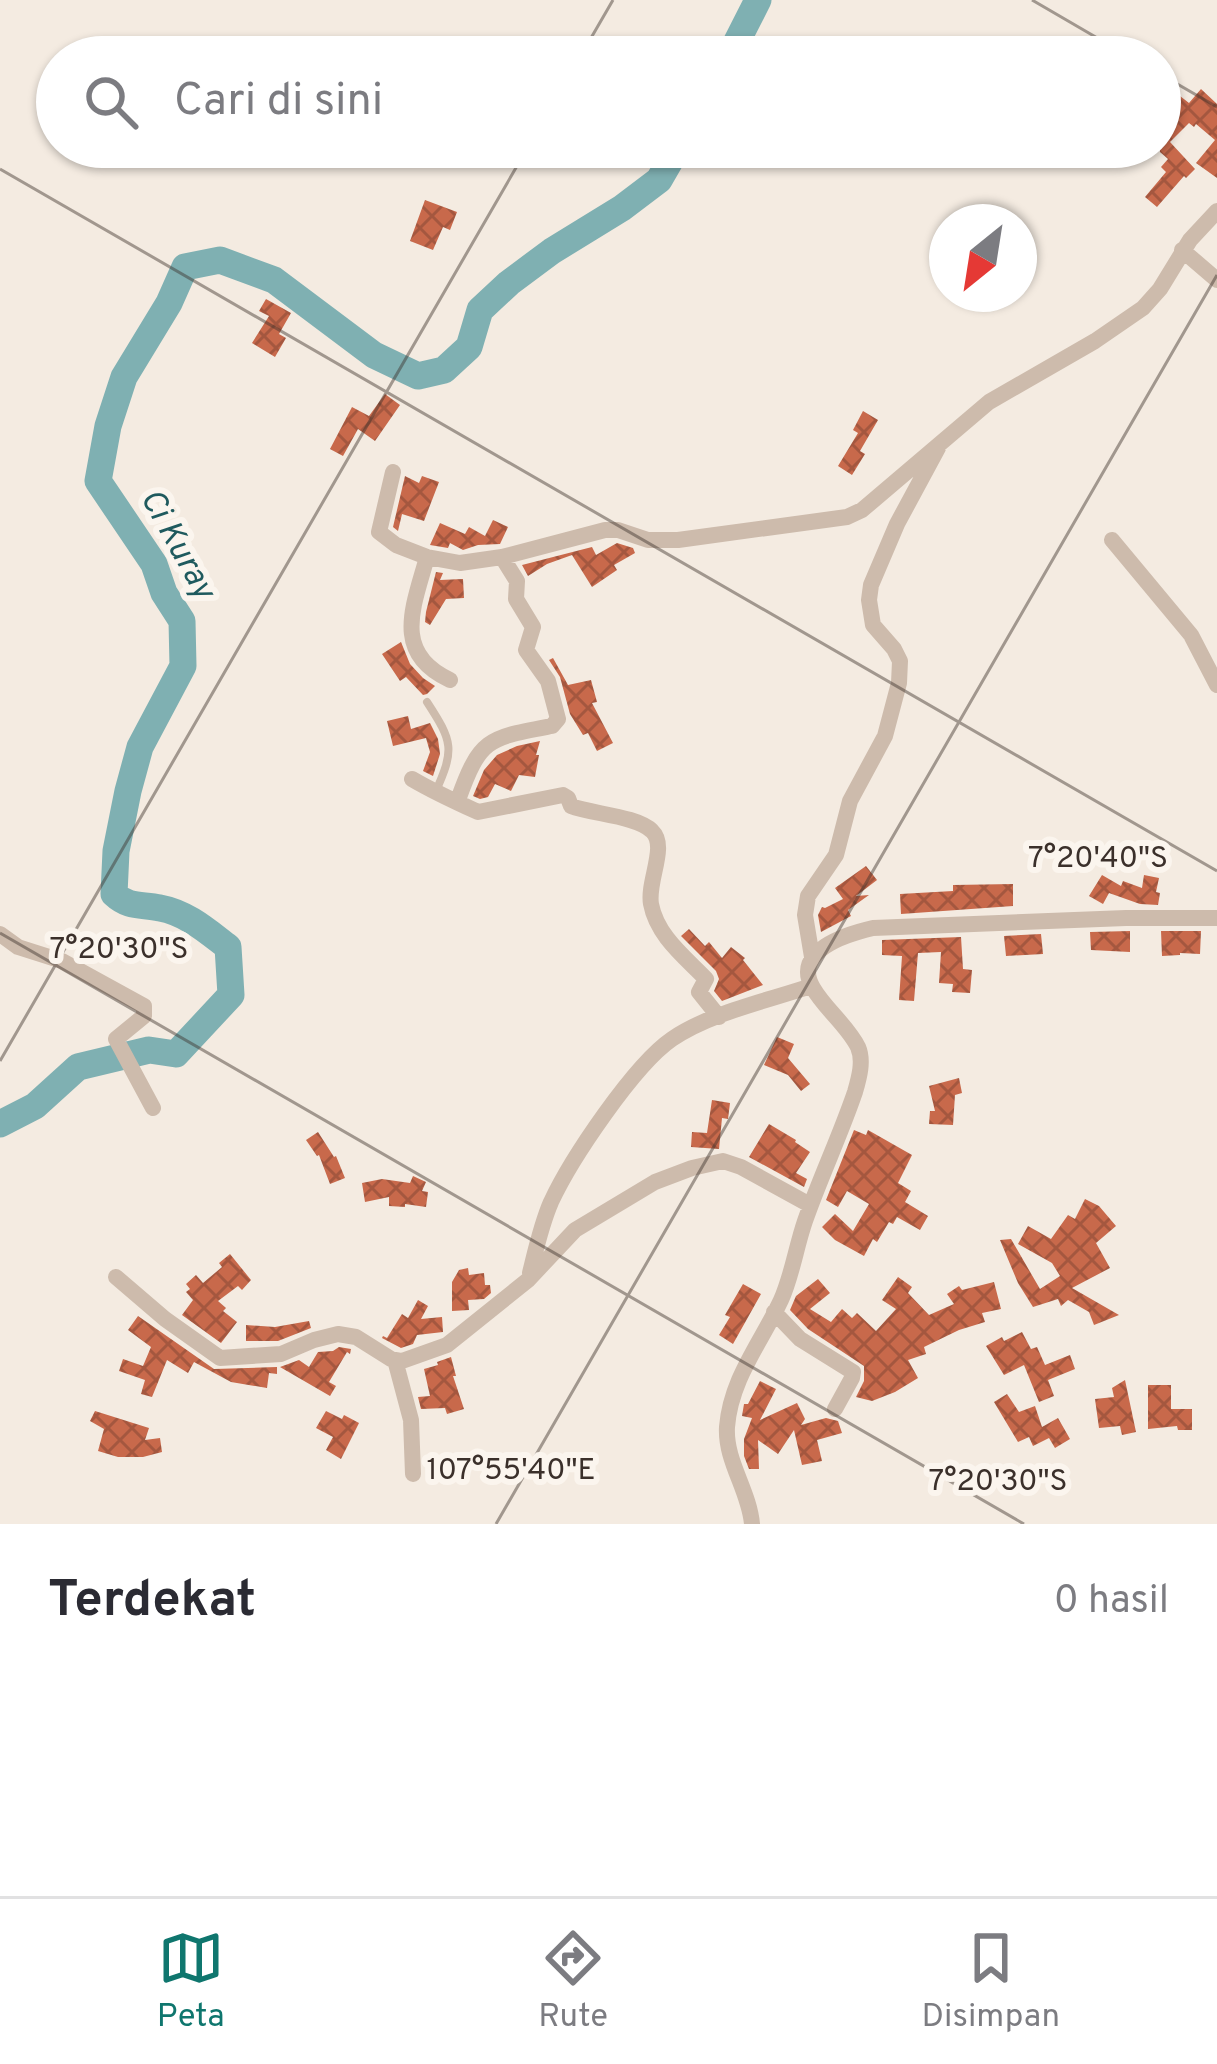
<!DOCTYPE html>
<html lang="id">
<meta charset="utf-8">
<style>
:root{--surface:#fff;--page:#f2f2f3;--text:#2b2b33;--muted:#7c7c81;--line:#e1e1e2;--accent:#0f766e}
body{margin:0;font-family:Overpass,sans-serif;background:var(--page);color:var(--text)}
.compass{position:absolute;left:929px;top:204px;width:108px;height:108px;border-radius:50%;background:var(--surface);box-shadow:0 3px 9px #0004;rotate:210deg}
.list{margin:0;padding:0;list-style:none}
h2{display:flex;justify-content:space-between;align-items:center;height:156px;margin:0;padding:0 48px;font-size:51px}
h2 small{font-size:39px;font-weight:400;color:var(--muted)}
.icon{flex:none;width:66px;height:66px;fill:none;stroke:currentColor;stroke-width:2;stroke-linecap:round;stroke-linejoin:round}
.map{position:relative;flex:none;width:1217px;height:1524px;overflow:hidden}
.search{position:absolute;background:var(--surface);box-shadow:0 3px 9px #0004;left:36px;right:36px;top:36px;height:132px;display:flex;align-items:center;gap:30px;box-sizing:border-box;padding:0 42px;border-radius:66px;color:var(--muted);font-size:45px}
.sheet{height:372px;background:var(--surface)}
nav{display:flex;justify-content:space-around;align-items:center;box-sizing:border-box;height:168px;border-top:3px solid var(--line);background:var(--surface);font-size:33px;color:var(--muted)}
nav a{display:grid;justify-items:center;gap:6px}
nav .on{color:var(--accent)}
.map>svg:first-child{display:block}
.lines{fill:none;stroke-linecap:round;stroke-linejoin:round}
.river{stroke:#7fb0b2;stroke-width:27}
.building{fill:url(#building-cross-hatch)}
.lane{stroke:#cdbbac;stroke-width:8}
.street{stroke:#cdbbac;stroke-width:16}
.ticks{fill:none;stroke:#3b302b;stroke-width:3;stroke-opacity:0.45}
.labels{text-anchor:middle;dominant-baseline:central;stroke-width:12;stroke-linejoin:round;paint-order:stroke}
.water-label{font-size:33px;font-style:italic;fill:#1f5a5e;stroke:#fbf5ee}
.ticks-label{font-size:30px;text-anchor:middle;fill:#3b302b;stroke:#fbf5ee;stroke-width:12;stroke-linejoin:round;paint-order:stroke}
</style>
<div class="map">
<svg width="1217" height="1524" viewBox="0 0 1217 1524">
<defs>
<pattern id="building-cross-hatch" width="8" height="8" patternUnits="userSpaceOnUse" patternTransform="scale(3)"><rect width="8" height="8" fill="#c8694b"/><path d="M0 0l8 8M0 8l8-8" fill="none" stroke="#a4573f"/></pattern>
</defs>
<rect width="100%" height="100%" fill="#f4ebe1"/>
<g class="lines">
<path class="river" d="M 729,57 L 758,0
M 0,1124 L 35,1106 L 78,1067 L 149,1050 L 176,1054 L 231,995 L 228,947 C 207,931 187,913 160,908 C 141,904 129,908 114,894 L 116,851 L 128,791 L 140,747 L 183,666 L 182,621 L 164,593 L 154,564 L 98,481 L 108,426 L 124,377 L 169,303 L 185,267 L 220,260 L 274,280 L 374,355 L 418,376 L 444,370 L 469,347 L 480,310 L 509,283 L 552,251 L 622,208 L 659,180 L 678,147"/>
</g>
<path class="building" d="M 1201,89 L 1217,104 L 1217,178 L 1196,163 L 1215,140 L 1196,124 L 1194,127 L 1189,123 L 1170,142 L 1195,169 L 1186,178 L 1184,176 L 1157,207 L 1145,197 L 1166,172 L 1161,167 L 1168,159 L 1160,152 L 1160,102 L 1167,110 L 1180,96 L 1189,103 Z
M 425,200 L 457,212 L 450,230 L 443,227 L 433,250 L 410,241 Z
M 266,299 L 291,313 L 279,334 L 286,338 L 275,357 L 252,343 L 269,316 L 259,311 Z
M 385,394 L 400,405 L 375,441 L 358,429 L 343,456 L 330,449 L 352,407 L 369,416 Z
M 863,411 L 878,420 L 860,451 L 865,454 L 852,475 L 838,466 L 858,433 L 853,430 Z
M 405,476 L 419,483 L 422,476 L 439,482 L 424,521 L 402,514 L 398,531 L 393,527 Z
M 493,520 L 508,527 L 500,544 L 478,545 L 463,550 L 450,543 L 448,548 L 430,545 L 440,523 L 465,534 L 469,527 L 485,536 Z
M 617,543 L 633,548 L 635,553 L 614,565 L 617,570 L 592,587 L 572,555 L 547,564 L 528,576 L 522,565 L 592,547 L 596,555 Z
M 436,572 L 443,573 L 440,580 L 463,579 L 464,598 L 446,599 L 430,625 L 425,622 L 426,612 Z
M 401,642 L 410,664 L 423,678 L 435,686 L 427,694 L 423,695 L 406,677 L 400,681 L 382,654 Z
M 553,658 L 568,685 L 591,680 L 597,702 L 592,703 L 613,743 L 597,751 L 588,733 L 583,735 L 570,714 L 560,677 L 549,660 Z
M 408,716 L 411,729 L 430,723 L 438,739 L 440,754 L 433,776 L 423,771 L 430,752 L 426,738 L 393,746 L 387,721 Z
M 540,741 L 536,755 L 539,755 L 535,777 L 519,775 L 511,791 L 495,784 L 488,797 L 480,799 L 473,796 L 484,770 L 497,755 L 517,746 Z
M 866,866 L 877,880 L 856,896 L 869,895 L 848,910 L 851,916 L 821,932 L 818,915 L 822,907 L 825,908 L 843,899 L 835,888 Z
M 1102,875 L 1121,886 L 1123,881 L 1142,888 L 1144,875 L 1159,878 L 1156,892 L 1160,893 L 1158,905 L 1140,904 L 1109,893 L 1103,904 L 1089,896 Z
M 1013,884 L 1013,906 L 901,914 L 900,894 L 953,891 L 953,885 Z
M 689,929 L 705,946 L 709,942 L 722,958 L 731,947 L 745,958 L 743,960 L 763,985 L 722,1001 L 714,991 L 719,979 L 716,971 L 681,936 Z
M 1130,931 L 1130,952 L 1091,950 L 1090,932 Z
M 1161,931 L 1201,931 L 1200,954 L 1180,953 L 1180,955 L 1162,956 Z
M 1041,934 L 1043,954 L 1006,956 L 1004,936 Z
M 961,937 L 963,969 L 972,970 L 970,993 L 952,992 L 953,984 L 939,983 L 941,952 L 918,953 L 914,1001 L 899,1000 L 902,956 L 882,955 L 882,940 Z
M 777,1037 L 794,1044 L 788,1058 L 810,1084 L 801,1091 L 788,1075 L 764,1065 Z
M 959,1078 L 962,1093 L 955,1095 L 953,1125 L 929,1124 L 930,1111 L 935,1111 L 929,1086 Z
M 712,1100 L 730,1103 L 728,1119 L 722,1118 L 719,1149 L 691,1147 L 692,1132 L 707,1133 Z
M 769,1124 L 796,1140 L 795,1142 L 810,1152 L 796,1173 L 807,1179 L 804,1187 L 749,1157 Z
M 854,1130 L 866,1135 L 868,1130 L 912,1155 L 898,1183 L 911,1191 L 905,1202 L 928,1216 L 920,1230 L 897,1217 L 893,1224 L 889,1222 L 877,1242 L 873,1239 L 864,1256 L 835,1240 L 822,1227 L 835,1214 L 853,1231 L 869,1204 L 847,1191 L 838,1207 L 826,1200 Z
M 318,1132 L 334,1157 L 336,1156 L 345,1178 L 330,1184 L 319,1155 L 317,1156 L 306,1140 Z
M 413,1176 L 426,1182 L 422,1191 L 428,1192 L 426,1207 L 405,1204 L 405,1207 L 389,1206 L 389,1197 L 365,1202 L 362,1183 L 382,1179 L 410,1183 Z
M 1085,1199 L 1099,1206 L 1116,1226 L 1096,1243 L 1110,1268 L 1072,1288 L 1119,1315 L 1094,1325 L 1089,1312 L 1068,1300 L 1061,1306 L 1058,1299 L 1033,1307 L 1018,1283 L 1000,1240 L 1011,1239 L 1040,1289 L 1060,1276 L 1052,1263 L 1018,1244 L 1028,1226 L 1051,1239 L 1068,1215 L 1075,1219 Z
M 230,1254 L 251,1280 L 242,1290 L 238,1286 L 218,1301 L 226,1308 L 223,1311 L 237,1322 L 221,1343 L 182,1315 L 193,1300 L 186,1292 L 190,1289 L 186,1284 L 196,1275 L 203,1283 L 222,1267 L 219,1263 Z
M 468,1268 L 469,1275 L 484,1273 L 485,1285 L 490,1285 L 491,1293 L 484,1299 L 468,1300 L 469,1310 L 452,1311 L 452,1282 L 459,1270 Z
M 898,1277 L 912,1287 L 908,1293 L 929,1315 L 954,1304 L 947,1294 L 959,1286 L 962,1290 L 994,1282 L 1001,1309 L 982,1313 L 985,1322 L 959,1330 L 924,1347 L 926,1354 L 908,1360 L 918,1378 L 895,1392 L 872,1401 L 856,1397 L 864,1381 L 864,1366 L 808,1329 L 790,1310 L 796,1296 L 818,1279 L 830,1293 L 810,1309 L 831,1322 L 842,1309 L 852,1318 L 857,1313 L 876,1331 L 896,1309 L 882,1300 Z
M 743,1284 L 761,1294 L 733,1344 L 719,1335 L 730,1317 L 725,1315 Z
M 418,1300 L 428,1306 L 421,1319 L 442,1317 L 443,1332 L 417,1335 L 413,1344 L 401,1348 L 382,1338 L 383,1336 L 387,1338 L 402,1314 L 408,1318 Z
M 138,1316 L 214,1369 L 277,1367 L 277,1374 L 269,1373 L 267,1388 L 231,1382 L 194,1362 L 188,1373 L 167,1360 L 152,1397 L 141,1394 L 145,1380 L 119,1371 L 123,1359 L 143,1366 L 151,1347 L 128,1330 Z
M 309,1321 L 311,1328 L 278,1341 L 246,1341 L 246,1325 L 275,1327 Z
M 1022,1332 L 1031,1349 L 1037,1347 L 1045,1365 L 1070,1355 L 1075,1369 L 1048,1380 L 1054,1396 L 1039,1402 L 1024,1365 L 1004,1375 L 986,1346 L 1002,1337 L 1004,1341 Z
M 339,1347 L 351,1349 L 350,1354 L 347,1352 L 329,1382 L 336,1386 L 330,1396 L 280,1367 L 299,1360 L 309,1367 L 318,1352 L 333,1351 Z
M 451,1357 L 456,1376 L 453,1376 L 464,1409 L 447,1414 L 445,1408 L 421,1409 L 418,1397 L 430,1396 L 424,1369 L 438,1365 L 437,1362 Z
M 1125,1380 L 1136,1432 L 1122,1435 L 1120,1426 L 1099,1428 L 1095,1399 L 1114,1397 L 1112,1388 Z
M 760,1381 L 776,1389 L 760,1420 L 797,1403 L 805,1419 L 801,1425 L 826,1418 L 838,1421 L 842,1433 L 817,1440 L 822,1461 L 802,1465 L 794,1430 L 778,1454 L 758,1440 L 759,1469 L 749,1469 L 744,1456 L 744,1439 L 752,1418 L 742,1416 L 744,1404 L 748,1404 Z
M 1148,1385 L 1171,1385 L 1171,1409 L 1192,1409 L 1192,1430 L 1178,1430 L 1177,1426 L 1148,1429 Z
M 1007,1394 L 1019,1412 L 1035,1406 L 1042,1427 L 1058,1418 L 1070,1439 L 1055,1448 L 1049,1438 L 1033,1446 L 1029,1437 L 1018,1442 L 994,1402 Z
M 95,1411 L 149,1428 L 145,1440 L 160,1438 L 162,1452 L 143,1457 L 118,1457 L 98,1451 L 104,1429 L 90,1421 Z
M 326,1411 L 342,1419 L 344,1415 L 359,1423 L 341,1459 L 326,1450 L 333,1437 L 316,1428 Z"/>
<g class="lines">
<path class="lane" d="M 427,702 C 453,742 455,749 435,793"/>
<path class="street" d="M 1182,250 L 1217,280
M 393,472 L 379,532 L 396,545 L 427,557 L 460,563 L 502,557 L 605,530 L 618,530 L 648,540 L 678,540 L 847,517 L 862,510 L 989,402 L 1095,341 L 1143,308 L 1160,289 L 1190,240 L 1217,211
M 1112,540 L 1191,635 L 1217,685
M 427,557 C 414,605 391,653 450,680
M 412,779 C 434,792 456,802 478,812 L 563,795 L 568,798 L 571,806 C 592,814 637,816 652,831 C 668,846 647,881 651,904 C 657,936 685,957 706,979 L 699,992 L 719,1017
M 458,800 C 480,738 488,738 552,726 L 558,719 L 548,681 L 526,650 L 533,627 L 516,599 L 517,581 L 502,557
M 0,934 L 18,947 L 62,961 L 144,1006 L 144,1016 L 116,1039 L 153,1108
M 812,957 L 805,915 L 808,896 L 836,855 L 850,801 L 885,736 L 899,683 L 900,661 L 894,649 L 873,625 L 869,600 L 871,585 L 897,524 L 938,448
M 530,1273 C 536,1249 541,1225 551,1202 C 571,1159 634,1065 672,1039 C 710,1013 767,1001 811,986
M 116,1277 L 165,1319 L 220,1358 L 281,1354 L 314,1340 L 338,1334 L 356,1337 L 391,1359 L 402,1361 L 447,1345 L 528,1280 L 575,1230 L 655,1182 L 692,1168 L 723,1161 L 741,1167 L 810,1205
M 774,1312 L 800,1339 L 853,1372 L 852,1378 L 835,1409
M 395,1360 L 411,1420 L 413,1474
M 752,1524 C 749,1490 725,1461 727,1427 C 731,1378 761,1343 781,1300 C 792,1276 796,1247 805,1221 C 820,1178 840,1136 855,1092 C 859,1078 864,1061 858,1047 C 847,1025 825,1009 813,988 C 791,951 847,934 873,928 L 1126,918 L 1217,918"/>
</g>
<path class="ticks" d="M 1032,0 L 1130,57M 580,57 L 613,0M 1160,74 L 1217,107M 0,169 L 1217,871M 0,933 L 1024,1524M 0,1061 L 528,147M 496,1524 L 1217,275"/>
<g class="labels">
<g class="water-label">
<text transform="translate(176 545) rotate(61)">Ci Kuray</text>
</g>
</g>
<g class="ticks-label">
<text x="1098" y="867">7°20'40"S</text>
<text x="119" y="958">7°20'30"S</text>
<text x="511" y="1479">107°55'40"E</text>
<text x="998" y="1490">7°20'30"S</text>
</g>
</svg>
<svg class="compass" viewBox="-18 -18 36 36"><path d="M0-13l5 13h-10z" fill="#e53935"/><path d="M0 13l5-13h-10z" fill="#7c7c81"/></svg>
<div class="search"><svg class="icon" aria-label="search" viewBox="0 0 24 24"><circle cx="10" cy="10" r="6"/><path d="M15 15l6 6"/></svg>Cari di sini</div>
</div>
<section class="sheet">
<h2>Terdekat<small>0 hasil</small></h2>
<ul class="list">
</ul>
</section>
<nav>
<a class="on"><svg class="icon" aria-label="map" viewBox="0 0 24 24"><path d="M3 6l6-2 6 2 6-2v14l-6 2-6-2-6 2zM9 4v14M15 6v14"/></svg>Peta</a>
<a><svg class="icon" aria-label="directions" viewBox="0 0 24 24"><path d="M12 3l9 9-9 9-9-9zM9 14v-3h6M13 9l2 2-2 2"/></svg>Rute</a>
<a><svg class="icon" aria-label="saved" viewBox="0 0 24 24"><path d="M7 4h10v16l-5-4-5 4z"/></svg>Disimpan</a>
</nav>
